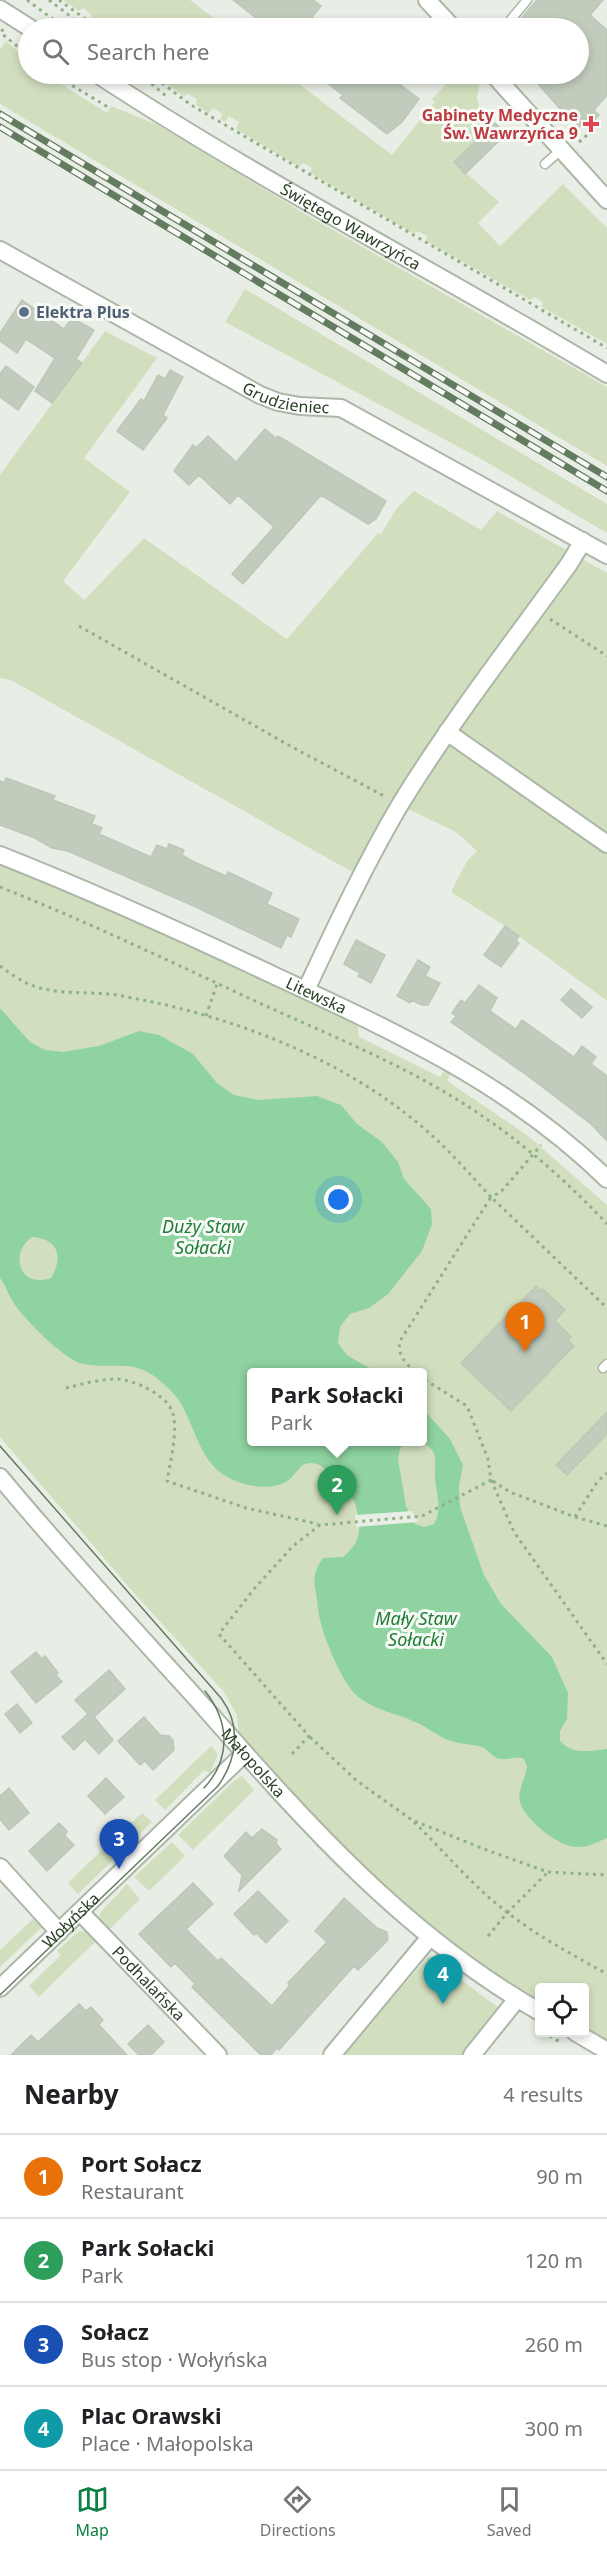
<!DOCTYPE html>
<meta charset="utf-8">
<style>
:root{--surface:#fff;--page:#f6f6f6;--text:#202124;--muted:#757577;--line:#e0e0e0;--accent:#0b8043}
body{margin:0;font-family:"Noto Sans",sans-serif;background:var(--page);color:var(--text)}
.controls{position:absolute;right:18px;bottom:18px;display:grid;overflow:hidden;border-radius:6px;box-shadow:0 3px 9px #0003}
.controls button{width:54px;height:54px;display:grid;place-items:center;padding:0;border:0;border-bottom:2px solid var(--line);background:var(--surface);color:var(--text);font:30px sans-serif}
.you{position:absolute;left:339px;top:1200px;width:21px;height:21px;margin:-15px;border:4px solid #fff;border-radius:50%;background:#1a73e8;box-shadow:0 0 0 9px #1a73e833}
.badge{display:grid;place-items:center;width:39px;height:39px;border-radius:50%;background:var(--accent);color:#fff;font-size:20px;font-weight:700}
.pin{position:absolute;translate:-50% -50px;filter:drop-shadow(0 2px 3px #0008)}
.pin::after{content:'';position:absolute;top:32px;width:21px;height:18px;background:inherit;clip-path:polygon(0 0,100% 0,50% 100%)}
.popup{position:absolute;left:247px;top:1368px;width:180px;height:78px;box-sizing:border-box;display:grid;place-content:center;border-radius:6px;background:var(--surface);filter:drop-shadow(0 2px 4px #0005);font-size:20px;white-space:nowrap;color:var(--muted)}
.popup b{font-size:22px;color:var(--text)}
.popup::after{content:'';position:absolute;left:50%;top:100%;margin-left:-12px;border:12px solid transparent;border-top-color:var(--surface)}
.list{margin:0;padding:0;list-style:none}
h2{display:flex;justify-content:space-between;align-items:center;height:78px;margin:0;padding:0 24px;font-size:26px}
h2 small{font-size:20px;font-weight:400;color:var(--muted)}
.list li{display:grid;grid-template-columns:39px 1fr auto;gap:18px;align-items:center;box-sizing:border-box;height:84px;padding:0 24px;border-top:2px solid var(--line)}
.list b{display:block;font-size:22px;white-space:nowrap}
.list p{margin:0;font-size:20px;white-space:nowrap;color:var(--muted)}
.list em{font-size:20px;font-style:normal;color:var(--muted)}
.icon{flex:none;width:33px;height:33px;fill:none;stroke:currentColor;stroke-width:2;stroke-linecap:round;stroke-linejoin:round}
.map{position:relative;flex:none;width:607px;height:2055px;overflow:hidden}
.search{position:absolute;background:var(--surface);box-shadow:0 3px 9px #0003;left:18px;right:18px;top:18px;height:66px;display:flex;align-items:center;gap:15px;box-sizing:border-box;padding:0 21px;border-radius:33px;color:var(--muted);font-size:22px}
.sheet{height:414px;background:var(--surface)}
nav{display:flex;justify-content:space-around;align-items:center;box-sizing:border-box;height:84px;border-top:2px solid var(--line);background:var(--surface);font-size:16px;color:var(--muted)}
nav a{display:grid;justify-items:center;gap:3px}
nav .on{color:var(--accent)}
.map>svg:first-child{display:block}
.green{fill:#d2dfbe;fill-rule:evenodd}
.water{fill:#8ed3a0;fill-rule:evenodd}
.pier{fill:#e8eee5}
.building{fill:#c2ccbd;stroke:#bcc8b7;stroke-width:1.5}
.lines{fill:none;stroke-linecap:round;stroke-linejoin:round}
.service-casing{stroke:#abb7a7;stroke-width:11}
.minor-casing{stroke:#abb7a7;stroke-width:20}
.path{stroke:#8eb286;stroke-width:3;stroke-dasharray:3 4.5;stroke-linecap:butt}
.service{stroke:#fff;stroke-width:8}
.minor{stroke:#fff;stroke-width:16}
.tram{stroke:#637c5f;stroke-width:1.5}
.rail-casing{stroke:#637c5f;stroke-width:7}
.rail{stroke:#f8faf6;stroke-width:4.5;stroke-dasharray:14;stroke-linecap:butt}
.health-dot{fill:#e0444e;stroke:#f8faf6;stroke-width:2}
.service-dot{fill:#5c6f8a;stroke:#f8faf6;stroke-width:2}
.labels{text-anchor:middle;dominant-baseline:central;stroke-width:6;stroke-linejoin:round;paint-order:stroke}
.health-label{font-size:16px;font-weight:bold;fill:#be3a42;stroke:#f8faf6;text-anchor:end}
.street-label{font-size:16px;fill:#284124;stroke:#f8faf6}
.service-label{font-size:16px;font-weight:bold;fill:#4e5e75;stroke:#f8faf6;text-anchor:start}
.water-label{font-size:18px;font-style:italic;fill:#1d7e38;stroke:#f8faf6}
</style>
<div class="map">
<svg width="607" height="2055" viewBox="0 0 607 2055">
<rect width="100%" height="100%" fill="#e8eee5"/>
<path class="green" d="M 63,0 L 190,0 L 227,28 L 102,28 L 90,20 L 92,15 L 83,8 L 79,11 Z
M 6,41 L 28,60 L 28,74 L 45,74 L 107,113 L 111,106 L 158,125 L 312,218 L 607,387 L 607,466 L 0,104 L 0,50 Z
M 154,74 L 286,74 L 392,155 L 435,102 L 432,99 L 455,74 L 471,74 L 480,82 L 477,97 L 485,133 L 454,162 L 499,202 L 478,223 L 500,246 L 563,184 L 607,228 L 607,344 L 542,307 L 543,302 L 534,297 L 530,300 L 426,241 L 427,236 L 418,231 L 414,234 L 310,173 L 312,168 L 303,163 L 299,167 L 236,129 L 239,122 L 229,116 L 225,122 L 220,119 L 223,114 L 213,108 L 209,113 L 196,105 L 197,99 L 188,94 L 184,97 Z
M 245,289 L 607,504 L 607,533 L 483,460 L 225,322 Z
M 105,331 L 157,358 L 84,458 L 130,492 L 63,581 L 84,600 L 144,538 L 287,639 L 378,533 L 381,534 L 397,508 L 414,491 L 481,530 L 497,511 L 607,573 L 607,1001 L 505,926 L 451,892 L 467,861 L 477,851 L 456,832 L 406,808 L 338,938 L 356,874 L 11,680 L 0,678 L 0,475 Z
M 0,863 L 96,902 L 357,1022 L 359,1037 L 440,1077 L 446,1067 L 452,1071 L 447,1081 L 527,1135 L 607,1205 L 607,2041 L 585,2028 L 584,1988 L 540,1988 L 539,2002 C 493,1973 448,1942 406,1907 C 347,1855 294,1796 239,1738 L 237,1715 L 224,1692 L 134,1593 L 0,1437 ZM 252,1372 L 422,1372 L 422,1442 L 252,1442 Z
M 211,1746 L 218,1754 L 210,1773 L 204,1770 L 165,1810 L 155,1800 Z
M 242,1776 L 254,1790 L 193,1850 L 178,1835 L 234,1781 Z
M 142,1813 L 152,1822 L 122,1851 L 112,1840 Z
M 172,1842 L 185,1856 L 149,1891 L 134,1877 Z
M 107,1845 L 117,1856 L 78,1894 L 68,1883 Z
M 127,1884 L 140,1899 L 108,1931 L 99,1920 L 100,1913 Z
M 35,1917 L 43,1926 L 0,1967 L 0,1950 Z
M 79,1931 L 88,1932 L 97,1940 L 39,1997 L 29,1986 L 61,1955 L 57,1951 Z
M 429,1956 L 499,2008 L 462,2055 L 343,2055 Z"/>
<path class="water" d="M 0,1008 L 30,1042 L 45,1050 L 63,1052 L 99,1046 L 139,1031 L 159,1035 L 193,1054 L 217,1083 L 234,1095 L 258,1100 L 317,1096 L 341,1105 L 357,1124 L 382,1142 L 398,1162 L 404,1179 L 431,1209 L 432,1224 L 422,1251 L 388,1294 L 369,1308 L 350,1314 L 340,1327 L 338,1343 L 347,1355 L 376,1372 L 252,1372 L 252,1442 L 408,1442 L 400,1448 L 398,1459 L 406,1506 L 415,1524 L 424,1527 L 434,1524 C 443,1510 436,1493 435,1478 C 434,1470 437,1461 434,1454 C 431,1447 427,1445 420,1442 L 422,1442 L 423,1409 L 450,1439 L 463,1465 L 459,1486 L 460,1507 L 484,1575 L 501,1604 L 552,1657 L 568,1693 L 567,1719 L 560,1731 L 560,1741 C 573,1755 589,1751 607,1749 L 607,1838 C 597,1842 587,1848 576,1847 C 559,1847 524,1819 520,1802 C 517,1790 526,1778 527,1766 L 523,1758 C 515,1756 509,1760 501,1759 C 491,1758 488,1747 478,1746 C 469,1744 460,1744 451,1741 C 438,1737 428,1727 415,1722 C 396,1713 374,1710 357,1696 C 341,1682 320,1630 318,1609 C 317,1587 308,1580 323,1558 L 343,1557 C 355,1548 361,1536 359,1521 C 355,1499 354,1497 337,1485 C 329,1479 329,1469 319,1465 C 302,1458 299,1471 290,1479 C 272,1494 238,1485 221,1473 C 199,1456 194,1425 180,1402 C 175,1394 165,1385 158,1379 C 132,1357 110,1371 80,1363 C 63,1358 23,1318 13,1302 C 8,1294 6,1286 0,1278 ZM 32,1237 C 58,1239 64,1256 51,1278 C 19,1289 9,1253 32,1237 Z"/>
<path class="pier" d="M 412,1511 L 418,1522 L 356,1527 L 355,1515 Z"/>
<path class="building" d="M 233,0 L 313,0 L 321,6 L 312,17 L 327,28 L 269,28 Z
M 537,0 L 603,0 L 590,15 L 607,30 L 607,95 L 594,110 L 599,115 L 588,127 L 583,123 L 578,129 L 539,85 L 548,74 L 579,74 L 579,28 L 513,28 Z
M 315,74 L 386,74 L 419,99 L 402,122 L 387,134 L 340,98 L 343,95 Z
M 495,123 L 506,134 L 465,174 L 454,162 Z
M 22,300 L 64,329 L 72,318 L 94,330 L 76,359 L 82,363 L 52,403 L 35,391 L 55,358 L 26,339 L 17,353 L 0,341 L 0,333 Z
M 6,366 L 34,387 L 18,410 L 0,397 L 0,374 Z
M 170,370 L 183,377 L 163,415 L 167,418 L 143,450 L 117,431 L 141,399 L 144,401 L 158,375 L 165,379 Z
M 265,429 L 276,438 L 278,436 L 386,501 L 376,519 L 368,524 L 321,495 L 243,584 L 232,574 L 274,527 L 238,495 L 230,504 L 199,475 L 189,485 L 174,471 L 193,445 L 196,448 L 208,436 L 236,462 Z
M 6,778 L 55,796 L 53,800 L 95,816 L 92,824 L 102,828 L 99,834 L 151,857 L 157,845 L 167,849 L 169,844 L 184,850 L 182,855 L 192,861 L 226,876 L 228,872 L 272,893 L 267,904 L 299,919 L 291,937 L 287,935 L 281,948 L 196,907 L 68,851 L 52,848 L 35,838 L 0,825 L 0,781 L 4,783 Z
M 505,926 L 519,936 L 516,940 L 519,943 L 501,967 L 484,955 Z
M 356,940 L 385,955 L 371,983 L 358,976 L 360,973 L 344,964 Z
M 418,960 L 430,967 L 425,976 L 440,983 L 428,1005 L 422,1005 L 411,1000 L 410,1003 L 397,996 Z
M 479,985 L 497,998 L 490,1011 L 516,1029 L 522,1020 L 574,1057 L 582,1046 L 596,1057 L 591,1064 L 607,1076 L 607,1141 L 591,1124 L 528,1076 L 451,1022 L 456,1016 L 452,1013 L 461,1000 L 465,1003 Z
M 571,989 L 592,1007 L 582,1018 L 561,1000 Z
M 536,1286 L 541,1291 L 543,1289 L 565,1310 L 555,1321 L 571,1337 L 568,1340 L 574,1346 L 511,1411 L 461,1363 Z
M 607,1412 L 607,1434 L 567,1475 L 556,1465 Z
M 36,1652 L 42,1659 L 45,1656 L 58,1673 L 56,1675 L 62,1682 L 36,1703 L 11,1672 Z
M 109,1670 L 125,1689 L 94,1717 L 113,1740 L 99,1754 L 85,1739 L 74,1750 L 62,1737 L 88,1714 L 75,1700 Z
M 17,1704 L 32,1723 L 20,1733 L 5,1714 Z
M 144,1717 L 160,1735 L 169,1736 L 173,1740 L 174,1750 L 153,1770 L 145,1761 L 140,1765 L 118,1741 Z
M 106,1778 L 124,1797 L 105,1814 L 88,1796 Z
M 9,1788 L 29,1813 L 9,1830 L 0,1819 L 0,1796 Z
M 59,1823 L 67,1831 L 65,1836 L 74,1845 L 47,1871 L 29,1851 Z
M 262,1829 L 277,1840 L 276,1844 L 281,1849 L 239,1891 L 242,1875 L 224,1856 L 246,1832 L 252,1838 Z
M 193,1883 L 213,1904 L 186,1929 L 218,1961 L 221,1958 L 272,2006 L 290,1985 L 288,1983 L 327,1942 L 315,1931 L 344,1898 L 377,1928 L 387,1932 L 388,1940 L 358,1970 L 354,1966 L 279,2050 L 277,2048 L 271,2055 L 261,2055 L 192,1987 L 195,1984 L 175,1963 L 171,1967 L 139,1934 Z
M 258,1891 L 288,1921 L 266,1943 L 256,1933 L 254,1935 L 234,1914 Z
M 79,2004 L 86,2011 L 91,2007 L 103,2020 L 99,2025 L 127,2055 L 11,2055 L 31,2035 L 38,2042 Z
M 148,2025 L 164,2042 L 151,2055 L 139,2055 L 128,2044 Z"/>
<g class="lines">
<g class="service-casing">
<path id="service" d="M 504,28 L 527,0
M 545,164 L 561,150
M 603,1368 L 607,1364"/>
</g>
<g class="minor-casing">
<g id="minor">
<path d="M 427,0 L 453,28"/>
<path d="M 0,9 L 30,28"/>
<path id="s1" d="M 97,74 C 261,182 438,272 607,374"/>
<path d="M 493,74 L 607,200"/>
<path id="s2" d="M 0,250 L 260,395 L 278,402 L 300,406 L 341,408 L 607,555"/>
<path d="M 447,732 L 607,844"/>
<path id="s3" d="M 0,855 C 93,892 184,933 275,976 C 396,1032 511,1085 607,1179"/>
<path d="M 306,990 C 335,928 366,862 401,803 C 452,720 512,643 569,564 L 583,541"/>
<path id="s4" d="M 0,1477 C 63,1553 130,1625 196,1698 C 301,1817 400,1932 540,2012"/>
<path d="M 0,1867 L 59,1932"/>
<path id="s5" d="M 80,1912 L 218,2055"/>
<path id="s6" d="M 0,1988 L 244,1754"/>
<path d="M 575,2032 L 607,2051"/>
<path d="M 332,2055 L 430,1937"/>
<path d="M 472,2055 L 517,1999"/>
</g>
</g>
<path class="path" d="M 27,0 L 65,28
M 49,0 L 86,28
M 59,0 L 98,28
M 3,29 L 1,33 L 28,55
M 53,74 L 108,107
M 140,74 L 166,96
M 150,74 L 191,105 L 607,348
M 579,142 L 594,129 L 591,124
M 550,619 L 607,656
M 79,626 L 292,747 L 386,797
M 0,887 C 86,921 169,961 253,1000 C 322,1032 396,1061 461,1102 C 515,1136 563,1177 607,1224
M 0,966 C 12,975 25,984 40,988 C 62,994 85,992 108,994 C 121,995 135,999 148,1001 C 252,1023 359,1067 437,1140 C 456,1158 473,1178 491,1197 L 501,1192 L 541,1145
M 206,1016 L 217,984
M 415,1372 C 405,1362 397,1355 400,1341 L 491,1197 L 607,1308
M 66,1388 C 82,1384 100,1379 117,1379 C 134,1380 165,1394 172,1411 C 179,1428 170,1463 167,1481 L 246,1508 L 318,1524
M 491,1480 L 514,1532 L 607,1664
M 493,1481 L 510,1492 L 575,1517 L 597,1482 L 607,1473
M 575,1517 L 607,1526
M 310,1737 L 357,1781 L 412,1820 L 489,1851 L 548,1872 L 607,1875
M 292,1754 L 309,1736 L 219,1634 L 254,1589 L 293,1546 L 320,1525 L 422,1516 L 491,1480 L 488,1459 L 467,1406 L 422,1378
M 414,1822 C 445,1852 473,1887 508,1913 C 539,1937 573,1955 607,1974
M 488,1936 L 507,1913 L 548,1872
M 543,2032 L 560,2042"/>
<use href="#service" class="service"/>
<use href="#minor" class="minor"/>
<path class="tram" d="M 0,1446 L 221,1698 C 242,1726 237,1759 218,1786 L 0,1995
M 204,1788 C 232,1758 229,1721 205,1691"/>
<g class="rail-casing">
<path id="rail" d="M 0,114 L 607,477
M 0,127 L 607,491"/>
</g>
<use href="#rail" class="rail"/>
</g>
<path class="health-dot" d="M588 115h6v6h6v6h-6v6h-6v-6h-6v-6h6z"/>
<circle class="service-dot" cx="24" cy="312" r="6"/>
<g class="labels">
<g class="health-label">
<text x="578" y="115">Gabinety Medyczne<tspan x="578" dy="18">Św. Wawrzyńca 9</tspan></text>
</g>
<g class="street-label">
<text stroke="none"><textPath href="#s1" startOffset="296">Świętego Wawrzyńca</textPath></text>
<text stroke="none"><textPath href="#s2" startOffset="324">Grudzieniec</textPath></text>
<text stroke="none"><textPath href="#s3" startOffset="346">Litewska</textPath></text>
<text stroke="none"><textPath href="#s4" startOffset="382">Małopolska</textPath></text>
<text stroke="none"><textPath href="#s6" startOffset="98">Wołyńska</textPath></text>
<text stroke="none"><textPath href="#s5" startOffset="99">Podhalańska</textPath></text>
</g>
<g class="service-label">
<text x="36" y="312">Elektra Plus</text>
</g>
<g class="water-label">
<text x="203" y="1226">Duży Staw<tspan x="203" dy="21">Sołacki</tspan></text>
<text x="416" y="1618">Mały Staw<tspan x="416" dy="21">Sołacki</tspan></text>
</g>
</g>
</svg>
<div class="controls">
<button><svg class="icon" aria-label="locate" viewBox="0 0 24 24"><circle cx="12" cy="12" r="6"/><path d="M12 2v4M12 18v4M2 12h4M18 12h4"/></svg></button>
</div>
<div class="you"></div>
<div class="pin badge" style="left:525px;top:1352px;background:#e8710a">1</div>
<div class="pin badge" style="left:337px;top:1515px;background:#2e9e5b">2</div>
<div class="popup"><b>Park Sołacki</b>Park</div>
<div class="pin badge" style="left:119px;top:1869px;background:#1a4fb4">3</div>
<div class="pin badge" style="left:443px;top:2004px;background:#0f9aa8">4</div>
<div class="search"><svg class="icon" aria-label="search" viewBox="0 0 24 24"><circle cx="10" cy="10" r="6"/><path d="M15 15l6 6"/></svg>Search here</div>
</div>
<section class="sheet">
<h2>Nearby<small>4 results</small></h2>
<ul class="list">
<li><span class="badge" style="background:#e8710a">1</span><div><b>Port Sołacz</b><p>Restaurant</p></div><em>90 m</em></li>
<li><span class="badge" style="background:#2e9e5b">2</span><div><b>Park Sołacki</b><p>Park</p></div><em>120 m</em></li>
<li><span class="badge" style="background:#1a4fb4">3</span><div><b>Sołacz</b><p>Bus stop · Wołyńska</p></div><em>260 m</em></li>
<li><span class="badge" style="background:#0f9aa8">4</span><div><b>Plac Orawski</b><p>Place · Małopolska</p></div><em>300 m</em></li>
</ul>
</section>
<nav>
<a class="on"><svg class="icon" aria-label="map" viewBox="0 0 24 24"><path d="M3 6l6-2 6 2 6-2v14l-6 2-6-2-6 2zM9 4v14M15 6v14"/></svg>Map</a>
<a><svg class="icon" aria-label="directions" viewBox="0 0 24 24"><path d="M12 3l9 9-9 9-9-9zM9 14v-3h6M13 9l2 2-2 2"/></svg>Directions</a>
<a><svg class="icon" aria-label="saved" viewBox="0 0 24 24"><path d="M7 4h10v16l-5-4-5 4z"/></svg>Saved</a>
</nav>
